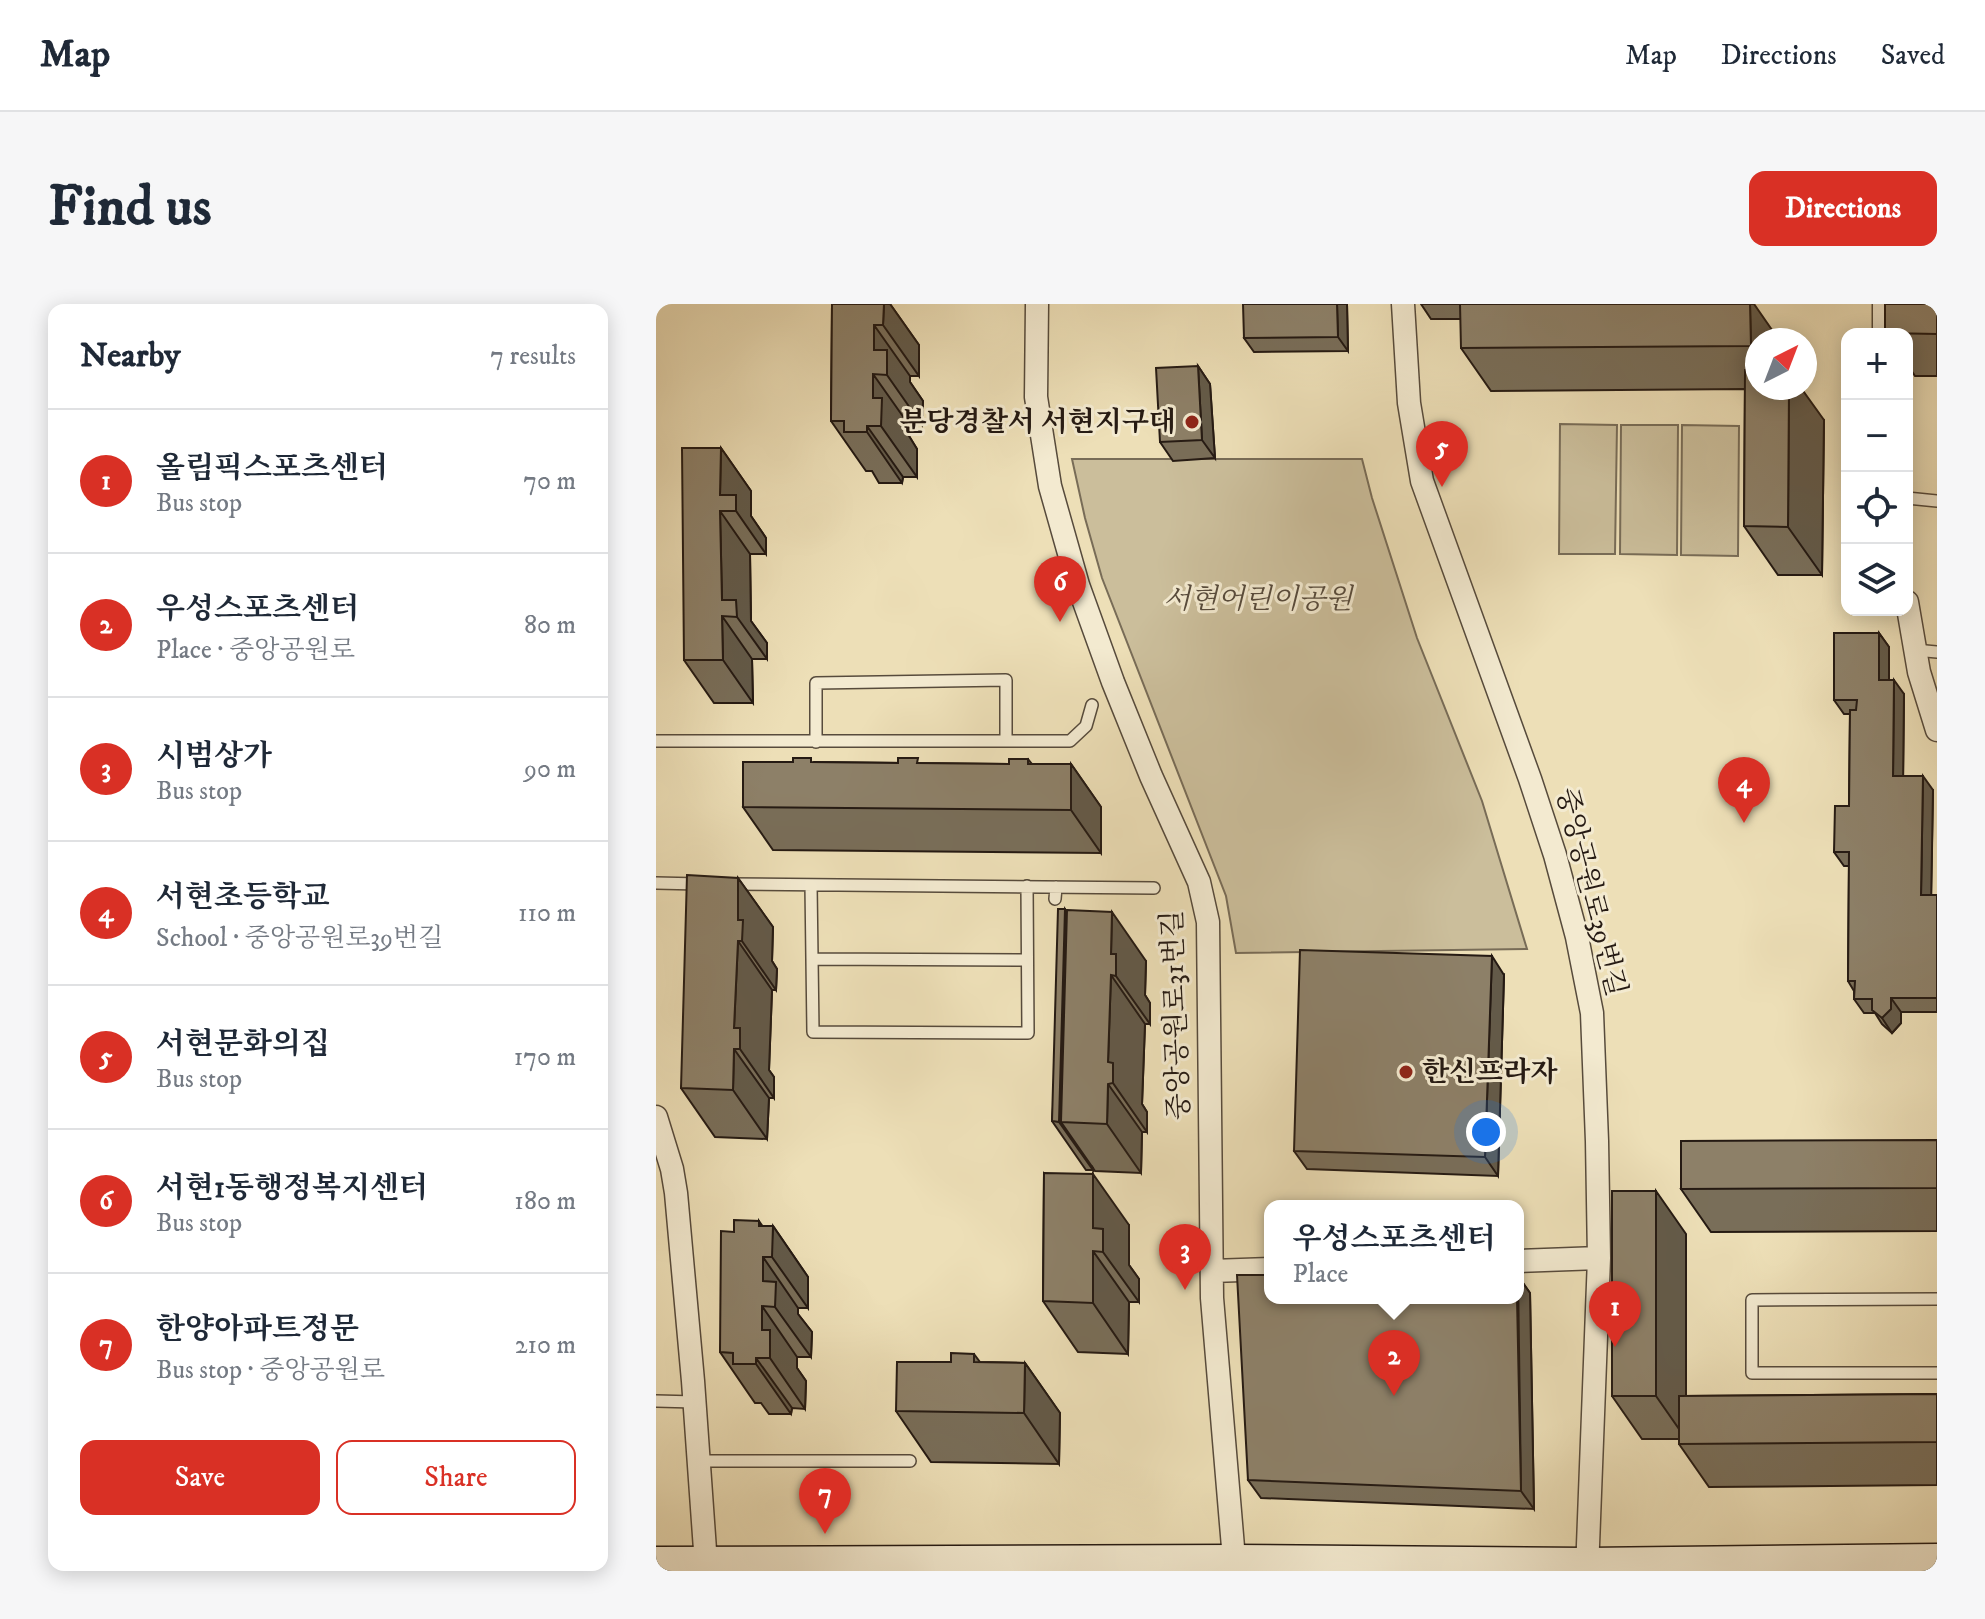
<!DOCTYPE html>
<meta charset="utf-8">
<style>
:root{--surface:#fff;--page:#f6f6f7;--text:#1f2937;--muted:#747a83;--line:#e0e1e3;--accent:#d93025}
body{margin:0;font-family:"IM FELL DW Pica","Noto Serif KR",serif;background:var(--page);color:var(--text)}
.controls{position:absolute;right:24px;top:24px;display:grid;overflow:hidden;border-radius:16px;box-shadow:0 4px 20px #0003}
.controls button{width:72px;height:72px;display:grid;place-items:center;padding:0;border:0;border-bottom:2px solid var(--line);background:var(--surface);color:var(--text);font:40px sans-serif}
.compass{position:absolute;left:1089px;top:24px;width:72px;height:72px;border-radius:50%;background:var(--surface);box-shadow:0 4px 20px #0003;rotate:42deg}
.you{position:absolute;left:830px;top:828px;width:28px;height:28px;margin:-20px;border:6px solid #fff;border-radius:50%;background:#1a73e8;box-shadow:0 0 0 12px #1a73e833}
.badge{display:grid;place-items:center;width:52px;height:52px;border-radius:50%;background:var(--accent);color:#fff;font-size:26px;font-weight:700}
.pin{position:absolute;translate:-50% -66px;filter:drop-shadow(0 2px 4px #0008)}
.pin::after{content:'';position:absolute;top:42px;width:28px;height:24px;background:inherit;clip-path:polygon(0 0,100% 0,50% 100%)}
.popup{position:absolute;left:608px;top:896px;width:260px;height:104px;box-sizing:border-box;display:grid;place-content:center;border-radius:16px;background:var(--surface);filter:drop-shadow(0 2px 6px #0005);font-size:26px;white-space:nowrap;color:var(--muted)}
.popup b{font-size:30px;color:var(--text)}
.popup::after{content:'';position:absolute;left:50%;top:100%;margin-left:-16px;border:16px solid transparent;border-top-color:var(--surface)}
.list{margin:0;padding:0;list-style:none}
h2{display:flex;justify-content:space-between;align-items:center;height:104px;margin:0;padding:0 32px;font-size:34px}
h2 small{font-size:26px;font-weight:400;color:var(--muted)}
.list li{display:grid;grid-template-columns:52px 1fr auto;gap:24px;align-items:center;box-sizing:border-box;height:144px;padding:0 32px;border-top:2px solid var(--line)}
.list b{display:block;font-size:30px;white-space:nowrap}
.list p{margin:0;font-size:26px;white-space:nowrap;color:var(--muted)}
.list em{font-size:26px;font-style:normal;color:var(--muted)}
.actions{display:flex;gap:16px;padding:24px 32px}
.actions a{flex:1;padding:18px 0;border:2px solid var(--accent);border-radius:16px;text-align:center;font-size:28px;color:var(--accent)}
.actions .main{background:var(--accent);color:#fff}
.icon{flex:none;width:44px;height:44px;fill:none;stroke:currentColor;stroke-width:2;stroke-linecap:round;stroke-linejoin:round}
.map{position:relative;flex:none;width:1281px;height:1267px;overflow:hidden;border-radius:16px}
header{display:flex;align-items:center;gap:48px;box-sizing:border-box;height:112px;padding:0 40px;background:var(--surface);border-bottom:2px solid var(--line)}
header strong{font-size:38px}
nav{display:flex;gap:44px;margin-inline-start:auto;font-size:28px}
.intro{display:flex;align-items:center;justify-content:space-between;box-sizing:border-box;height:192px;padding:0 48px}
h1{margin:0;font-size:56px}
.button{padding:20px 36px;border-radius:16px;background:var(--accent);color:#fff;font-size:28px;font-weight:700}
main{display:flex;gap:48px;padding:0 48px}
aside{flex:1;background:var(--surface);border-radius:16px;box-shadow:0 4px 20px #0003}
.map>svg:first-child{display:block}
.green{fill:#cbbe9b;stroke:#786c57;stroke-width:2}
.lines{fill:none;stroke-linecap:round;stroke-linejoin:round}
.lane-casing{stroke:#574b3c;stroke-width:14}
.street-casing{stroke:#574b3c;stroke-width:25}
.secondary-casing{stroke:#251a13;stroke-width:35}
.lane{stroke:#f3ead0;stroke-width:11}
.street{stroke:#f3ead0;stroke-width:22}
.secondary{stroke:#f3ead0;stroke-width:32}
.wall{fill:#796e59;stroke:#251a13;stroke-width:2}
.shaded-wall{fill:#635a49;stroke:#251a13;stroke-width:2}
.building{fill:#8d8068;stroke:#251a13;stroke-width:2}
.poi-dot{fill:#8f2418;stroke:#f3ead0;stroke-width:3}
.labels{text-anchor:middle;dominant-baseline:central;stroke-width:6;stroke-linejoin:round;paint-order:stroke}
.poi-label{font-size:28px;font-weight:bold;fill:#251a13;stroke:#f3ead0;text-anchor:end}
.park-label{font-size:28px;font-style:italic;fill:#574b3c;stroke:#f3ead0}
.street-label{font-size:28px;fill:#251a13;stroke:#f3ead0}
</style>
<header>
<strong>Map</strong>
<nav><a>Map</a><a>Directions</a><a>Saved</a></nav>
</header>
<div class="intro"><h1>Find us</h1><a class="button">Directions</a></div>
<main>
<aside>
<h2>Nearby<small>7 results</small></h2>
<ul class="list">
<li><span class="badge">1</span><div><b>올림픽스포츠센터</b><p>Bus stop</p></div><em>70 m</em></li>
<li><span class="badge">2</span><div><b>우성스포츠센터</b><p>Place · 중앙공원로</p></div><em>80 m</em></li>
<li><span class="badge">3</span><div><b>시범상가</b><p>Bus stop</p></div><em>90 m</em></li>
<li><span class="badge">4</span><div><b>서현초등학교</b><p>School · 중앙공원로39번길</p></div><em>110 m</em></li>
<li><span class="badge">5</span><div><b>서현문화의집</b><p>Bus stop</p></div><em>170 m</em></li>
<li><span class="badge">6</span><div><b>서현1동행정복지센터</b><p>Bus stop</p></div><em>180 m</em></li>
<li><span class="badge">7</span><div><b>한양아파트정문</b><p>Bus stop · 중앙공원로</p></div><em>210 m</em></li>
</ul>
<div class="actions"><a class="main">Save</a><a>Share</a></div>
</aside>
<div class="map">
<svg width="1281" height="1267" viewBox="0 0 1281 1267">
<rect width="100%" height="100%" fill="#eddfb7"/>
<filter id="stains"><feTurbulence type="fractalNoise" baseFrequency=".0025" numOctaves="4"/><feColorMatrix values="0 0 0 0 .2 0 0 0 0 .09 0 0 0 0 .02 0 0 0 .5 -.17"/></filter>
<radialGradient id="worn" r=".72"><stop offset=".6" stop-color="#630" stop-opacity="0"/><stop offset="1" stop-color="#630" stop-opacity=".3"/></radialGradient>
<path class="green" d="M 904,120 L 961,121 L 959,250 L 903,250 Z
M 965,121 L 1022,121 L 1021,251 L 964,250 Z
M 1026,121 L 1083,122 L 1082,252 L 1025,251 Z
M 416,155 L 706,155 L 716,194 L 761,334 L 826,497 L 871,645 L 580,649 L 570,592 L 446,274 L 429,214 Z"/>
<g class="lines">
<g class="lane-casing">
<path id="lane" d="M 1251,194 L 1281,197
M 1259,346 L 1281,348
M 0,437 L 414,437 L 430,422 L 436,401
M 160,438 L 160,379 L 350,376 L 350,437
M 0,579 L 43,580
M 73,580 L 498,584
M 155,581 L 157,728 L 372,729 L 371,582
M 399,595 L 400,583
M 156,655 L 371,656
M 1281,995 L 1096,996 L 1096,1069 L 1281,1069
M 0,1097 L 39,1098
M 43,1157 L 254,1157"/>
</g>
<g class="street-casing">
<path id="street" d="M 381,0 L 380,93 L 394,182 L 422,281 L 457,378 L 495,472 L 543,578 L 552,618 L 556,994 L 579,1267
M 747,0 L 753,99 L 766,177 L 874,475 L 899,551 L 921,633 L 936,709 L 941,837 L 943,954 L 931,1267
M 1228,0 L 1228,30
M 1251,298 L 1263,368 L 1281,426
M 0,813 L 16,865 L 20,889 L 37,1077 L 50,1260
M 862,957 L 943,954
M 556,967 L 614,965"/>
</g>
<g class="secondary-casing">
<path id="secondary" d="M 0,1259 L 579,1257 L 931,1260 L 1281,1256"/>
</g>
<use href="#lane" class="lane"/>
<use href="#street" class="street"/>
<use href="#secondary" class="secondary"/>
</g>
<path class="wall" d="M 176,0 L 234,0 L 263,41 L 263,72 L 254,72 L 254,78 L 267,97 L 266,121 L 253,121 L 253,132 L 261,145 L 261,173 L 247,173 L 246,179 L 223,179 L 216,167 L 210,167 L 175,117 Z
M 691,0 L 692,47 L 598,48 L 588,34 Z
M 765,0 L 1098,0 L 1101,36 L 1101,84 L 1168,116 L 1166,271 L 1122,271 L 1088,222 L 1089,85 L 835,87 L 805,44 L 805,15 L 775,15 Z
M 1281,0 L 1281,72 L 1259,72 L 1251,60 L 1251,30 L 1230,30 L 1229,29 Z
M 542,62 L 554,80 L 559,154 L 517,157 L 504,138 Z
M 65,144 L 95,187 L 95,212 L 110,234 L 110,250 L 94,250 L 95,317 L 111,339 L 111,355 L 96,355 L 97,399 L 58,399 L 28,356 Z
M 1223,329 L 1233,343 L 1233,376 L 1248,390 L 1247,472 L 1277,486 L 1275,591 L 1281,591 L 1281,708 L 1245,708 L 1245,719 L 1236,729 L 1226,720 L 1219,709 L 1208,709 L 1198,695 L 1198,687 L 1192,677 L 1193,562 L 1188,562 L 1178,548 L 1193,502 L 1194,410 L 1188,410 L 1178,396 Z
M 372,455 L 376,460 L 415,460 L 445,503 L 445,549 L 117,546 L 87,503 L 158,458 L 353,460 Z
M 82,574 L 117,623 L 116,657 L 121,665 L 120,686 L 116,686 L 113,766 L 118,773 L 118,794 L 113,794 L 111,835 L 59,833 L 25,784 Z
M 411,608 L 490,657 L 489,691 L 494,699 L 494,720 L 489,720 L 486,800 L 491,808 L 491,828 L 486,828 L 485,869 L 439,867 L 437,864 L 437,866 L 430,866 L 396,817 Z
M 848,671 L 842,872 L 651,865 L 638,847 Z
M 1281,836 L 1281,927 L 1055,928 L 1025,885 Z
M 388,869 L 473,921 L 473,961 L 483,975 L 483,998 L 473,998 L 472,1050 L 422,1048 L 387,997 Z
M 107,922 L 117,922 L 152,973 L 152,1004 L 142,1004 L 142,1010 L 156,1028 L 155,1053 L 141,1053 L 141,1064 L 150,1077 L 149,1105 L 136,1104 L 135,1110 L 113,1110 L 105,1099 L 99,1099 L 64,1048 L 78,928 Z
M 1030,930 L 1030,1092 L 1281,1090 L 1281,1181 L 1053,1183 L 1023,1140 L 1023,1135 L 986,1135 L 956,1092 Z
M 862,972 L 874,989 L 878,1205 L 605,1194 L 592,1176 L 862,994 Z
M 318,1050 L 324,1058 L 369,1059 L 404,1109 L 403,1160 L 275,1158 L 240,1107 L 295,1058 Z"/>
<path class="shaded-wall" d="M 228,0 L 234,0 L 263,41 L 263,72 L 227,21 Z
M 681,0 L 691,0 L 692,47 L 682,33 Z
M 1094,0 L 1098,0 L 1123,36 L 1101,36 L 1101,52 L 1095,42 Z
M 218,21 L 254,72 L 254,78 L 267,97 L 266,121 L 231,71 L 218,46 Z
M 542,62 L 554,80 L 559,154 L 546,136 Z
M 217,70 L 253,121 L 253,132 L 261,145 L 261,173 L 225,122 L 217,94 Z
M 1133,84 L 1145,84 L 1168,116 L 1166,271 L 1132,223 Z
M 211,122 L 247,173 L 246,179 L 211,128 Z
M 65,144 L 95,187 L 95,212 L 110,234 L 110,250 L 80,207 L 64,191 Z
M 64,207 L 94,250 L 95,317 L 111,339 L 111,355 L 81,313 L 66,296 Z
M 66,312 L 96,355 L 97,399 L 67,356 Z
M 1223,329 L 1233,343 L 1233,390 L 1223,376 Z
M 1238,376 L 1248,390 L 1247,486 L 1237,472 Z
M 415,460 L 445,503 L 445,549 L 415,506 Z
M 1267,472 L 1277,486 L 1275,605 L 1265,591 Z
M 82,574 L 117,623 L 116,657 L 121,665 L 120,686 L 86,637 L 82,616 Z
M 409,605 L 443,654 L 405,818 L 437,864 L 437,866 L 403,818 Z
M 456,608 L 490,657 L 489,691 L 494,699 L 494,720 L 460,672 L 455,650 Z
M 82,637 L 116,686 L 113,766 L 118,773 L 118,794 L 84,745 L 78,724 Z
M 836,652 L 848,671 L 842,872 L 829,853 Z
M 455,671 L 489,720 L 486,800 L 491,808 L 491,828 L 457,779 L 452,758 Z
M 1235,694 L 1245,708 L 1245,719 L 1236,729 L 1226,714 Z
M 78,745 L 113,794 L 111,835 L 77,786 Z
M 452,780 L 486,828 L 485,869 L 451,820 Z
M 437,870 L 473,921 L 473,961 L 483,975 L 483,998 L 447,948 L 437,924 Z
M 1000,887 L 1030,930 L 1030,1135 L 1000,1092 Z
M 103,917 L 116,936 L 117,922 L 152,973 L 152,1004 L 116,953 L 103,922 Z
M 437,947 L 473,998 L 472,1050 L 437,999 Z
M 107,953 L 142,1004 L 142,1010 L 156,1028 L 155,1053 L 119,1003 L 107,977 Z
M 862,972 L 874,989 L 878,1205 L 865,1187 Z
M 106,1002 L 141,1053 L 141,1064 L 150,1077 L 149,1105 L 114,1054 L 106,1026 Z
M 100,1054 L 136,1104 L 135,1110 L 100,1060 Z
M 369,1059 L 404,1109 L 403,1160 L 368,1109 Z"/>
<path class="building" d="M 176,0 L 228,0 L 227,21 L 218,21 L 218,46 L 231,46 L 231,71 L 217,70 L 217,94 L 226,94 L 225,122 L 211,122 L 211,128 L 188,128 L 188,117 L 175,117 Z
M 587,0 L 681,0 L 682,33 L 588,34 Z
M 804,0 L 1094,0 L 1095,42 L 805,44 Z
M 1229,0 L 1281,0 L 1281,30 L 1229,29 Z
M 542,62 L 546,136 L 504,138 L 500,64 Z
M 1089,66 L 1101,67 L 1101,84 L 1133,84 L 1132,223 L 1088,222 Z
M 26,144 L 65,144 L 64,191 L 80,191 L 80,207 L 64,207 L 66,296 L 80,296 L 81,313 L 66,312 L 67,356 L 28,356 Z
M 1178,329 L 1223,329 L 1223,376 L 1238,376 L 1237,472 L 1267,472 L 1265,591 L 1281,591 L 1281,694 L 1235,694 L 1235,705 L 1226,714 L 1216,706 L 1216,695 L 1198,695 L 1199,677 L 1192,677 L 1193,548 L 1178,548 L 1179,502 L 1193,502 L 1194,406 L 1200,406 L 1201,396 L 1178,396 Z
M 137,454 L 155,454 L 155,458 L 242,459 L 242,454 L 262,454 L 261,459 L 353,460 L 353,455 L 372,455 L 372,460 L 415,460 L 415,506 L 87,503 L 87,458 L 137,458 Z
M 31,571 L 82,574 L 82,616 L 87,616 L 86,637 L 82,637 L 78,724 L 84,724 L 84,745 L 78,745 L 77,786 L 25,784 Z
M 402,605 L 409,605 L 403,818 L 396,817 Z
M 411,606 L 456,608 L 455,650 L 460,650 L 460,672 L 455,671 L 452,758 L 457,759 L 457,779 L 452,780 L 451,820 L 405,818 Z
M 644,646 L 836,652 L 829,853 L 638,847 Z
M 1281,836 L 1281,884 L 1025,885 L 1025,837 Z
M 388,869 L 437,870 L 437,924 L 447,925 L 447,948 L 437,947 L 437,999 L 387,997 Z
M 956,887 L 1000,887 L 1000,1092 L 956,1092 Z
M 78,916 L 103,917 L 103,922 L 117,922 L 116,953 L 107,953 L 107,977 L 120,978 L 119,1003 L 106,1002 L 106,1026 L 114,1026 L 114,1054 L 100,1054 L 100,1060 L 77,1060 L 77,1049 L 64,1048 L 65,927 L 78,928 Z
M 581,971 L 614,971 L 614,994 L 861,994 L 865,1187 L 592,1176 Z
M 295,1049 L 318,1050 L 318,1058 L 369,1059 L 368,1109 L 240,1107 L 241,1058 L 295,1058 Z
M 1281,1090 L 1281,1138 L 1023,1140 L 1023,1092 Z"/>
<g class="poi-dot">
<circle cx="536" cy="118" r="8"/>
<circle cx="750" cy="768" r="8"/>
</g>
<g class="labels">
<g class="poi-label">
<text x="520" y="118">분당경찰서 서현지구대</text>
<text x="766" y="768" text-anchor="start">한신프라자</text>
</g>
<g class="park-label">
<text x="602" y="295">서현어린이공원</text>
</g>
<g class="street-label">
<text transform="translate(935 588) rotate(76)">중앙공원로39번길</text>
<text transform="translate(520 711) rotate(-92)">중앙공원로31번길</text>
</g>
</g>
<rect width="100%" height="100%" filter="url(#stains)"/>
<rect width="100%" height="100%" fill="url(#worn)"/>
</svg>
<div class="controls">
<button>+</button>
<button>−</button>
<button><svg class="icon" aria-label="locate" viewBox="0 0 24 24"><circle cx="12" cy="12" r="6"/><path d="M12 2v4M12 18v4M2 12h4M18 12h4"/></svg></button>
<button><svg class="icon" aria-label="layers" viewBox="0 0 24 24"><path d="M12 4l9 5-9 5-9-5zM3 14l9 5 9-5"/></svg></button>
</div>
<svg class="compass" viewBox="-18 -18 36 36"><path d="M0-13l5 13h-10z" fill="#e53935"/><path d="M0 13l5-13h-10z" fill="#747a83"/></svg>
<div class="you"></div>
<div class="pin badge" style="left:959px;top:1043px">1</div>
<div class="pin badge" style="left:738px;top:1092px">2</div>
<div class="popup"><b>우성스포츠센터</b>Place</div>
<div class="pin badge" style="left:529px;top:986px">3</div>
<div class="pin badge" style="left:1088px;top:519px">4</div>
<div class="pin badge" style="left:786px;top:183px">5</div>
<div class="pin badge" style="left:404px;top:318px">6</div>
<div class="pin badge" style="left:169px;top:1230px">7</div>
</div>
</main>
